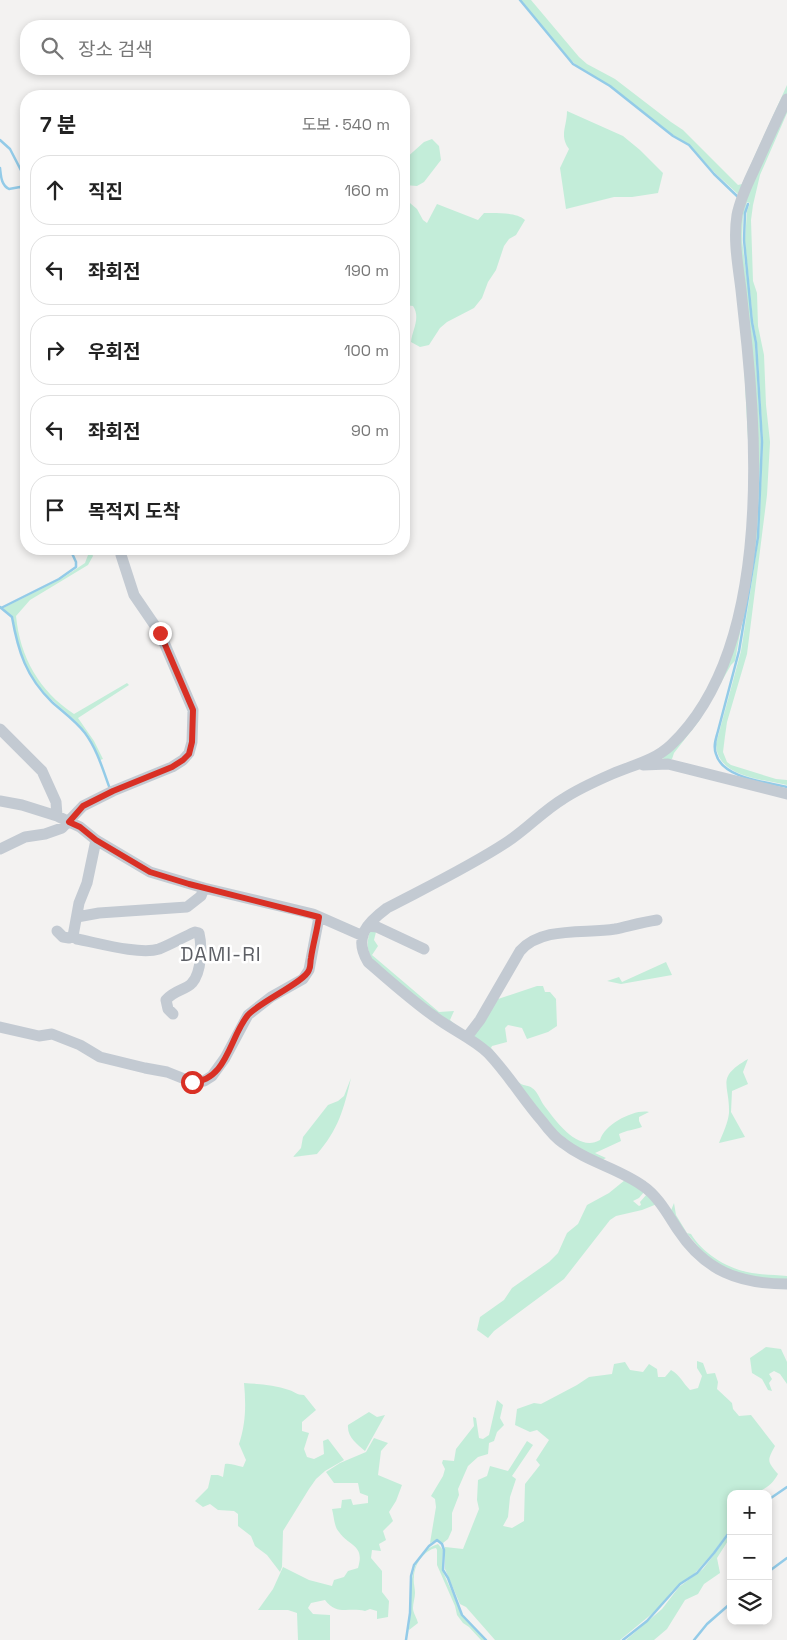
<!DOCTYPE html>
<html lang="ko">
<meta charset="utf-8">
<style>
:root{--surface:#fff;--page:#f2f2f2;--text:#222;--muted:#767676;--line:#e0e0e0}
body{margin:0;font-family:"Space Grotesk","Noto Sans KR",sans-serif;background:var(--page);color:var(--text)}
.controls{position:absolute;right:15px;bottom:15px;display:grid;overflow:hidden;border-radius:10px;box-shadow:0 2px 8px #0003}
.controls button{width:45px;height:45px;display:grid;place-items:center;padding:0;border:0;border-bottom:1px solid var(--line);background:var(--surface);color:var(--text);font:25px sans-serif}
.stop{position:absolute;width:15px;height:15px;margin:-11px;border:4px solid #d93025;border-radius:50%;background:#fff}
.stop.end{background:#d93025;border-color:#fff;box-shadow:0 1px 5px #0008}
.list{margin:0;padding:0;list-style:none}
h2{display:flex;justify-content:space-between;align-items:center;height:65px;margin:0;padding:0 20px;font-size:21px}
h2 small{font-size:16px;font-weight:400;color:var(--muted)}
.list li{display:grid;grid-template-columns:32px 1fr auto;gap:15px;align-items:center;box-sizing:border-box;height:70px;margin:0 10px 10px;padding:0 10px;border:1px solid var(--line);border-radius:20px}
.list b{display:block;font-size:19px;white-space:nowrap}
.list em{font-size:16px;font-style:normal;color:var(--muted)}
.icon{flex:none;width:28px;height:28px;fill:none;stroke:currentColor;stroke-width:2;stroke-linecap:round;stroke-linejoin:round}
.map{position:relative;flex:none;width:787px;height:1640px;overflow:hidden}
.search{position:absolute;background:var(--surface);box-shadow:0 2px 8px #0003;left:20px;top:20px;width:390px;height:55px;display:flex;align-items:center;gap:12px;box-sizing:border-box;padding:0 18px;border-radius:20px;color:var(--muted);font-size:19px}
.panel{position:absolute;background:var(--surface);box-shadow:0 2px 8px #0003;left:20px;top:90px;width:390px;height:465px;border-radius:20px}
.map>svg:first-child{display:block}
.green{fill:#c3edd9}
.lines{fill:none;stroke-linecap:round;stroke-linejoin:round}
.stream{stroke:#93cbe8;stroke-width:2.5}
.minor{stroke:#c3cad2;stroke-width:11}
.route{stroke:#d93025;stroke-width:6}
.labels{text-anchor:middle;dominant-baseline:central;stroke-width:5;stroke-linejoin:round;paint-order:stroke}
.quarter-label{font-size:20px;letter-spacing:1px;fill:#5e6066;stroke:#fff}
</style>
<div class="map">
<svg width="787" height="1640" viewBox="0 0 787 1640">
<rect width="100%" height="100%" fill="#f3f2f1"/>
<path class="green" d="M 521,0 L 531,0 L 579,57 L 587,64 L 615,79 L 671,122 L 683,130 L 738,185 L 742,184 L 787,85 L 787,94 L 740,196 L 715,173 L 689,145 L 673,135 L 610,86 L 577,66 L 568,57 Z
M 787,104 L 787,113 L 760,175 L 753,205 L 751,220 L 753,281 L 757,293 L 758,326 L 764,355 L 766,405 L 770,442 L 767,495 L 747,654 L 727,722 L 725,736 L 723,752 L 727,762 L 731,765 L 776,779 L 787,780 L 787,785 C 761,779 717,777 716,744 L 741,651 L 759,536 L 763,442 L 757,343 L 753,321 L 745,240 L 747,211 L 750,203 L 747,202 L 743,217 L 742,240 L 755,343 L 761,443 L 757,537 L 735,661 L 731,665 L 699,721 L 674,753 L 672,759 L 666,760 L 662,758 L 719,680 L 753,535 L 738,251 L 740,214 Z
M 567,111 L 623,136 L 640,150 L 663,173 L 658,193 L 632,197 L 614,197 L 566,209 L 560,168 L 569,149 C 559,135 567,127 567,111 Z
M 432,139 L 439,146 L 441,160 L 424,182 L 417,186 L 404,185 L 404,160 L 424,142 Z
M 404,198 L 417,209 L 423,220 L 427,223 L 437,204 L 478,220 L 484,213 C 495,213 516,212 525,220 L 516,235 L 509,239 L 504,246 L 496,270 L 488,282 L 482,298 L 474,308 L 447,322 L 440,328 L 429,345 L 420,347 L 411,342 C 412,330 421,318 413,306 L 404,305 L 404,256 L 410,239 L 408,217 L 404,212 Z
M 88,549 L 90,549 L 93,556 L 88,565 L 30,600 L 16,616 C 20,657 39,691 74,714 L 127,683 L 129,685 L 78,718 L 94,741 L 103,759 L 100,760 C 95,749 92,739 84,730 C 65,708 37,693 25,665 C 18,650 16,633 13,617 L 3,608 L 61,579 L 85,563 L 88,555 Z
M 370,931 L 376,932 L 374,940 L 378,946 L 372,955 L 439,1012 L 454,1011 L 450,1020 L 467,1034 L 451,1026 L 375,964 C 367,952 366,945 370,931 Z
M 666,962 L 672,975 L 621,984 L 607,981 L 619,977 L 622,982 Z
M 537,986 L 543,986 L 545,992 L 550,992 L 556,999 L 557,1026 L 548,1032 L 527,1039 L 522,1028 L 508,1025 L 505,1028 L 507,1042 L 492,1046 L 491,1048 C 498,1056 514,1080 521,1084 C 524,1086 529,1085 532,1088 C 537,1091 540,1099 543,1104 C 555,1120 578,1153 600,1140 C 605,1124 634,1109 649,1112 L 639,1117 L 639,1121 L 642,1127 C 634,1130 627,1130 619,1134 L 621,1141 L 595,1153 L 606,1158 L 600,1161 L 566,1143 L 473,1039 L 476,1031 L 498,999 Z
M 748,1059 L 743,1072 L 748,1084 L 732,1091 L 731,1112 L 745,1137 L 719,1143 C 723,1133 728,1123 729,1113 C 730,1084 715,1078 748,1059 Z
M 351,1078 C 344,1109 338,1130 317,1154 L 293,1157 L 301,1148 L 303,1137 L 328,1105 L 338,1101 L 344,1096 Z
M 625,1180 L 644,1192 L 639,1198 L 633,1201 L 639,1206 L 641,1205 L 640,1202 L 647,1194 L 657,1204 L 642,1210 L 616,1216 L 610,1220 L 564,1279 L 494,1331 L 488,1338 L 477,1330 L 480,1317 L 504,1300 L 512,1288 L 549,1262 L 558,1253 L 567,1233 L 578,1224 L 587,1205 L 609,1193 Z
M 674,1203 L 676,1215 L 687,1233 L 691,1234 C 703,1254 728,1269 752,1273 C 763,1275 776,1275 787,1276 L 787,1282 L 746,1277 L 711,1262 L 670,1213 Z
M 766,1347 L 781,1349 L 787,1362 L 787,1384 L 780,1374 L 774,1371 L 769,1374 L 772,1379 L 769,1383 L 772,1391 L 768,1390 L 762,1379 L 752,1373 L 750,1358 Z
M 697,1361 L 703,1363 L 707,1374 L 715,1373 L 718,1382 L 717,1389 L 732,1403 L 733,1409 L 739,1416 L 751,1415 L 775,1446 C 767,1461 767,1461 778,1474 C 767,1494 751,1494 731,1494 L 731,1528 L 713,1553 L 695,1573 L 672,1591 L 659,1608 L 620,1640 L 495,1640 L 466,1607 L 460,1604 L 445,1569 L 445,1547 L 463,1549 L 479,1509 L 477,1500 L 478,1480 L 487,1476 L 490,1466 L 508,1471 L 527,1441 L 533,1445 L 512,1476 L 516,1479 L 510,1497 L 508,1517 L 503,1526 L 512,1528 L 524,1521 L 525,1484 L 540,1465 L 536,1460 L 549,1440 L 537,1430 L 530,1432 L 515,1425 L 517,1409 L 534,1403 L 541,1404 L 577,1385 L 589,1377 L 612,1374 L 614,1364 L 625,1362 L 630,1370 L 643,1372 L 649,1364 L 657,1369 L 658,1377 L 665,1377 L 671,1370 C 680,1375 683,1383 690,1390 L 698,1388 L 702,1376 L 697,1368 Z
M 244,1383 C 259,1384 275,1385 289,1390 C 296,1392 296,1395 304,1395 L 316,1410 L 302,1422 L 302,1431 L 309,1433 L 304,1449 L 307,1457 L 314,1459 L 324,1454 L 323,1441 L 328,1439 L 344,1460 L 325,1471 L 316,1479 L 309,1489 L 283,1531 L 282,1567 L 280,1572 L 267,1555 L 255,1546 L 251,1536 L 238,1526 L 238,1514 L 234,1511 L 218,1510 L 210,1504 L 203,1507 L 195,1501 L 208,1488 L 211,1475 L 218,1475 L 223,1477 L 225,1464 C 232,1463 236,1466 243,1467 L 246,1460 L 239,1444 C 246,1423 246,1404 244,1383 Z
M 497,1400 L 503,1405 L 500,1418 L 504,1425 L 497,1432 L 494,1441 L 489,1443 L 488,1454 L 478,1457 L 468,1466 L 458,1489 L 459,1495 L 452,1513 L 452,1530 L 448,1539 L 443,1543 L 436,1540 L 430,1543 L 436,1507 L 435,1499 L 431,1496 L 443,1476 L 445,1469 L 442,1463 L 443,1460 L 454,1461 L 456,1449 L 474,1426 L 473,1417 L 476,1418 L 479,1438 L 483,1439 L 489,1435 Z
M 369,1412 L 377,1417 L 385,1415 L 365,1451 C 357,1444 347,1437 348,1425 Z
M 374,1438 L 388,1443 L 381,1451 L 378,1475 L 402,1485 L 396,1501 L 389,1512 L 393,1521 L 383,1531 L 386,1540 L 379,1544 L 381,1551 L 372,1550 L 371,1558 L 382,1571 L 382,1592 L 389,1601 L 388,1617 L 377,1619 L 377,1611 L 370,1609 L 365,1611 C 348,1607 337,1616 325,1600 L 311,1603 L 308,1608 L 313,1614 L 330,1615 L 330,1640 L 298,1640 L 297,1613 L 288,1610 L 258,1610 L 273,1589 L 283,1567 L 309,1580 L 332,1586 L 334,1580 L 344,1577 L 348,1571 L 358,1568 C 365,1545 350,1547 339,1532 C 334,1527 334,1516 332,1509 L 341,1508 L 342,1500 L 351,1499 L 353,1505 L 368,1503 L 368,1496 L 360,1493 L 358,1483 L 334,1483 L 326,1472 L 340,1463 L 366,1452 Z
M 731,1532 L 731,1536 L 717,1558 L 720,1573 L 704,1584 L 698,1594 L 685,1600 L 667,1629 L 654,1640 L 626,1640 L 662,1609 L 679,1587 L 703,1569 Z
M 438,1544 L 443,1550 L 442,1570 L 458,1605 L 461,1615 L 485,1640 L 481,1640 L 469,1627 L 463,1623 L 457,1615 L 455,1606 L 437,1565 L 437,1550 L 436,1548 C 424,1550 414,1565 414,1577 C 413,1582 415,1588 415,1593 C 415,1598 413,1603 413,1608 C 413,1613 417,1618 418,1623 L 409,1630 C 413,1602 403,1555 438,1544 Z"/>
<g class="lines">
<path class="stream" d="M 520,0 L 573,64 L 610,86 L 673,136 L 689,145 L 714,174 L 738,197
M 0,140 L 10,149 L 26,180
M 0,168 C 1,176 1,185 9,189 L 20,187 L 26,188
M 748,204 L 745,213 L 744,240 L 752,322 L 756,343 L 762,442 L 758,537 L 739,651 L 718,731 C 716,738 713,746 716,754 C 722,778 766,782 787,787
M 0,607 L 12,617 C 18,651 26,677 52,702 C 63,712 76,721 85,733 C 97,749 103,770 110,789
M 1,608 L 59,579 L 76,567 L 76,562 L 70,549
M 768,1500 L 787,1487
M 768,1572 L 787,1558
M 406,1640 L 410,1613 L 411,1576 L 414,1565 L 429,1546 L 437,1540 L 442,1544 L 444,1550 L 443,1570 L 448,1578 L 462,1615 L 486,1640
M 623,1640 L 647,1621 L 680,1584 L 697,1573 L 714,1553 L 731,1530
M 694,1640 L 707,1624 L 731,1603"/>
<path class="minor" d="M 787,99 C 777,119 768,139 759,159 C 751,177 741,195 737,215 C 733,240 738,265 741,290 C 743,309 745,327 747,346 C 759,465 765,656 671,745 C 654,761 633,765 612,774 C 596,781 578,789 563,799 C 543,811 527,829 507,842 C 469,867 427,887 387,908 C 367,923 353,937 368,962 C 390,981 411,1000 435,1017 C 452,1030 472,1038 488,1053 C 508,1074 523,1099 542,1121 C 548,1129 555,1138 563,1143 C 587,1162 618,1168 643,1186 C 658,1196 668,1215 678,1230 C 705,1271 739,1284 787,1284
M 0,729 L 42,771 L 56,802 L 57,816
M 643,765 L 668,764 L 787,794
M 0,801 L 22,805 L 57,816 L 80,827 L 96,840 L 150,872 L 204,888 L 313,914 L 363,936
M 0,849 L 25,837 L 45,834 L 62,828 L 83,806 L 113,791 L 172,767 L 183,760 L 189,753 L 192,742 L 193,710 L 160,633 L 134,595 L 121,555
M 77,917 L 99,913 L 187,907 L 201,896 L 204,888
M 368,926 L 377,927 L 424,949
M 57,931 L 63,937 L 69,938 L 73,936 L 79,903 L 87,883 L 96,840
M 73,936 L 77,939 C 98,943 140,955 159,949 C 172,944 183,937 195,932 L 199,933 C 202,945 202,972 192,983 C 186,990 174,990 166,1000 L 168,1009 L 173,1014
M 0,1027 L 39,1036 L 52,1034 L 80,1045 L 100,1057 L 145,1068 L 167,1072 L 192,1082 L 204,1081 L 212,1076 L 225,1058 L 248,1015 L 271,997 L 303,979 L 309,970 L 319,917
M 467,1037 L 480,1020 L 520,951 C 542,926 585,934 615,929 C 629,926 643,922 657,920"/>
</g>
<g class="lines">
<path class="route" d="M 160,633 L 193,710 L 192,742 L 189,754 L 183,760 L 172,767 L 113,791 L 83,806 L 69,822 L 80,827 L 96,840 L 150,872 L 189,884 L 319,917 C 317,931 313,944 311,958 C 310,962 311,966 309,970 C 305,982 261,1001 248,1015 C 230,1036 227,1081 192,1082"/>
</g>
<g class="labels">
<g class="quarter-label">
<text x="221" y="954">DAMI-RI</text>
</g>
</g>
</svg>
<div class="controls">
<button>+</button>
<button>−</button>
<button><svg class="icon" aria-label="layers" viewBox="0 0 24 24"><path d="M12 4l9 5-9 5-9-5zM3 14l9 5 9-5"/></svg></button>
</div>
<div class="stop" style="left:192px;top:1082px"></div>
<div class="stop end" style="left:160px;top:633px"></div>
<div class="search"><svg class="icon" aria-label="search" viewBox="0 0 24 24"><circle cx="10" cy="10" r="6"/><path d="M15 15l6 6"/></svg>장소 검색</div>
<section class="panel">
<h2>7 분<small>도보 · 540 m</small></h2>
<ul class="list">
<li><svg class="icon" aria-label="ahead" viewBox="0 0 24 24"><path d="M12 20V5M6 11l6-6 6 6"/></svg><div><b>직진</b></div><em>160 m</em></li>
<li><svg class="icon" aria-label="left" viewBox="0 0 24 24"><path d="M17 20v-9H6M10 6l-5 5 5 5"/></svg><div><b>좌회전</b></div><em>190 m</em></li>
<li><svg class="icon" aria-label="right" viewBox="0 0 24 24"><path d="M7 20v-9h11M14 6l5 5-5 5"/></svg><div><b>우회전</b></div><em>100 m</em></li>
<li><svg class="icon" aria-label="left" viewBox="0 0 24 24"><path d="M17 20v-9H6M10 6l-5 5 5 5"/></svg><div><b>좌회전</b></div><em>90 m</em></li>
<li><svg class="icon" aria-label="arrive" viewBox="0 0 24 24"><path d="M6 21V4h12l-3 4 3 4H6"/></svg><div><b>목적지 도착</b></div></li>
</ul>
</section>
</div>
